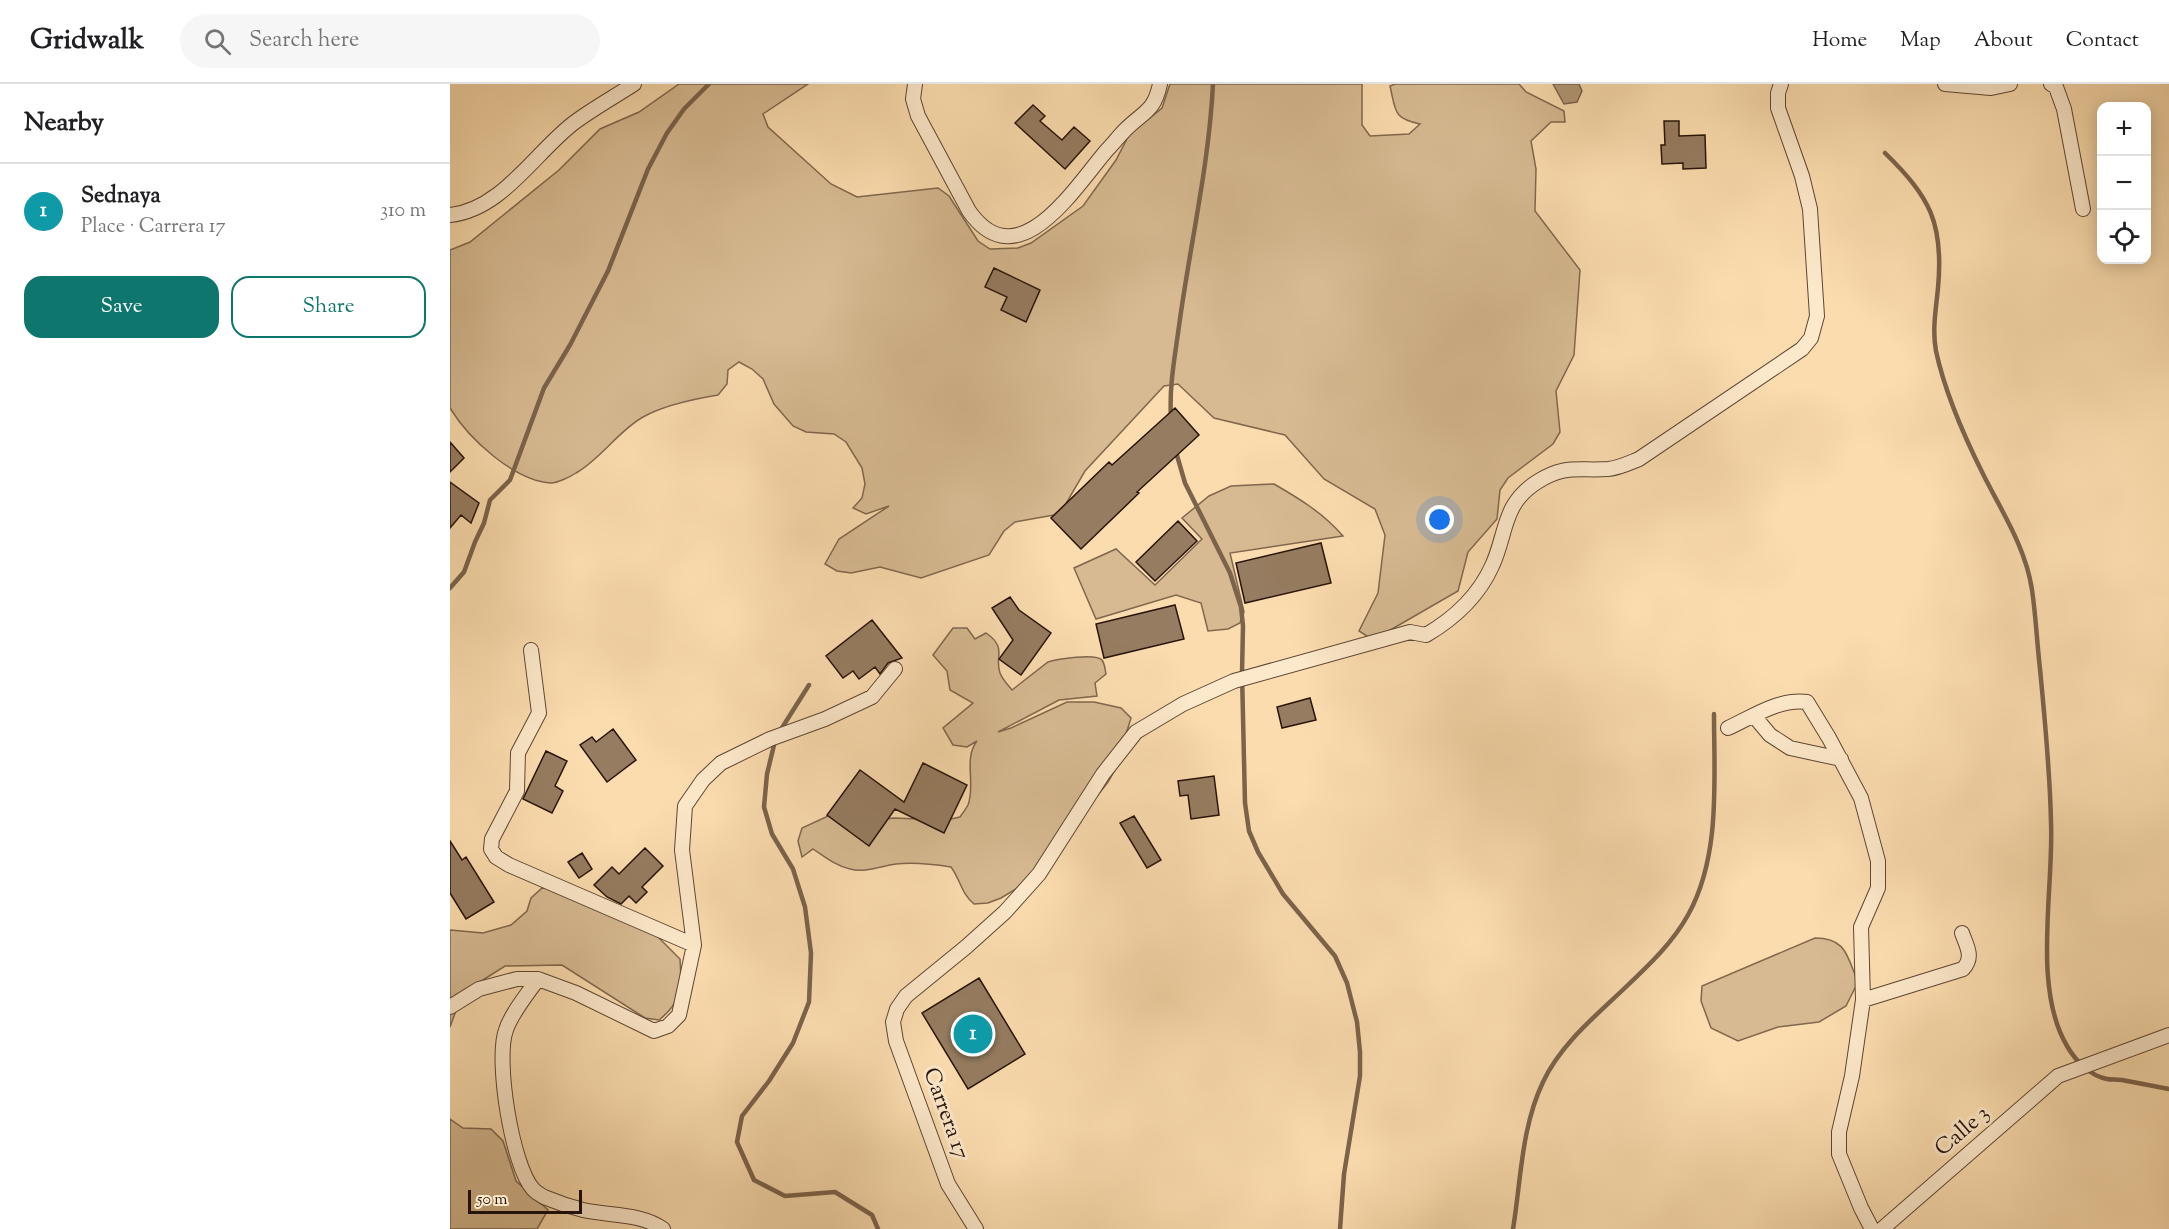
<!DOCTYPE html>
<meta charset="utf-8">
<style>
:root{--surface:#fff;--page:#f6f6f6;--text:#202124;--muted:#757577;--line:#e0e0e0;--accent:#0f766e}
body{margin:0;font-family:"Sorts Mill Goudy",serif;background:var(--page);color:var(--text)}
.controls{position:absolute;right:18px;top:18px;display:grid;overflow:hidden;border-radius:12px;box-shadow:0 3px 15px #0003}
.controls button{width:54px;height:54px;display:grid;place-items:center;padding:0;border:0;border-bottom:2px solid var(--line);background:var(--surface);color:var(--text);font:30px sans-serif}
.scale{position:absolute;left:18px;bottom:15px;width:114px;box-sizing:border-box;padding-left:6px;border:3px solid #28140b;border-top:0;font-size:16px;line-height:21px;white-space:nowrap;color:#28140b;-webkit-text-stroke:4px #fce8ca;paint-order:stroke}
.you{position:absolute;left:990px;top:436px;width:21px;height:21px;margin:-15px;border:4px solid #fff;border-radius:50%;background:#1a73e8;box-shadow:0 0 0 9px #1a73e833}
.badge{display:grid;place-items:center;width:39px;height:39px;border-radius:50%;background:var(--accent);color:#fff;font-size:20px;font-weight:700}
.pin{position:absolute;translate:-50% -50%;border:3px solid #fff;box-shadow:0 2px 6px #0006}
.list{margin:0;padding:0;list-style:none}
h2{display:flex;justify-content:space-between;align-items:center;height:78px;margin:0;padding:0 24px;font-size:26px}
h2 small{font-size:20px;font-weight:400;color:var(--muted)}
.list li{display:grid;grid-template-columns:39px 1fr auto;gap:18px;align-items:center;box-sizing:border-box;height:96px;padding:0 24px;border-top:2px solid var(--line)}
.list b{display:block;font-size:22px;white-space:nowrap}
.list p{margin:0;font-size:20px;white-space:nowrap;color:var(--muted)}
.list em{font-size:20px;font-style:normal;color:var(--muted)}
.actions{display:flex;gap:12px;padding:18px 24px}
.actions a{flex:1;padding:14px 0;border:2px solid var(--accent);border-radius:18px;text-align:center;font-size:21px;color:var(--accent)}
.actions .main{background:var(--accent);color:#fff}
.icon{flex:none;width:33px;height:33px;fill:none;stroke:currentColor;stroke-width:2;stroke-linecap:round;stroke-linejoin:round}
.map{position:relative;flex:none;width:1719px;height:1145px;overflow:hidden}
header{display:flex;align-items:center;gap:36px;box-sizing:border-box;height:84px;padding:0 30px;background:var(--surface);border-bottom:2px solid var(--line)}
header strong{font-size:28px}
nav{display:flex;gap:33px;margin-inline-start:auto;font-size:21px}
.search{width:420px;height:54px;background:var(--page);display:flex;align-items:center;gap:15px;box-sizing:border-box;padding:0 21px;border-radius:33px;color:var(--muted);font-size:22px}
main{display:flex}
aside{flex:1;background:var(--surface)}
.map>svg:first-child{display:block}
.green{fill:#d7ba92;stroke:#80674e;stroke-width:1.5}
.water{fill:#b39877;stroke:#7b634c;stroke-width:1.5}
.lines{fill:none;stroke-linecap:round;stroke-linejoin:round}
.stream{stroke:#7b634c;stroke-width:4.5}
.building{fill:#967c60;stroke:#28140b;stroke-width:1.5}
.minor-casing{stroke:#5d4634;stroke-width:16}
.minor{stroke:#fce8ca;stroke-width:14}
.labels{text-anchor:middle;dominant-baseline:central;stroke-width:6;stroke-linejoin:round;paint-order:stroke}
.street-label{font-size:22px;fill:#28140b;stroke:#fce8ca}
</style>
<header>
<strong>Gridwalk</strong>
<div class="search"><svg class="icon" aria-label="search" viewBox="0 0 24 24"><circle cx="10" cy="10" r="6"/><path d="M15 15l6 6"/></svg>Search here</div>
<nav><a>Home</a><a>Map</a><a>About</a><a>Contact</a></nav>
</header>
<main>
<aside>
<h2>Nearby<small></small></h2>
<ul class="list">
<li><span class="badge" style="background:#0f9aa8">1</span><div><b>Sednaya</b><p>Place · Carrera 17</p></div><em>310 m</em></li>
</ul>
<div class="actions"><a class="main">Save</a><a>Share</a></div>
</aside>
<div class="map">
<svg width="1719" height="1145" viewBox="0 0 1719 1145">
<rect width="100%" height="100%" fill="#fbdcae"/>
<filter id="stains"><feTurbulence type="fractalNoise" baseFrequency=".00333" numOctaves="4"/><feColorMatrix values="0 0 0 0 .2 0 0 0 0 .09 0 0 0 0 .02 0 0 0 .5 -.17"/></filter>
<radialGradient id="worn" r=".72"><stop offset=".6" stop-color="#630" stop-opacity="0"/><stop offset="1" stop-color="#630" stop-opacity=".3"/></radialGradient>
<path class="green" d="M 229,0 L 358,0 L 313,30 L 318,43 L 381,100 L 407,113 L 488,104 L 499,112 L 528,157 L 540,165 L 568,164 L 581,159 L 633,122 L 666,76 L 679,51 L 712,24 L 720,0 L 912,0 L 912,41 L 920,52 L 959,50 L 970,40 C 943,34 946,28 940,2 L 945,0 L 1069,0 L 1076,8 L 1114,27 L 1115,38 L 1101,38 L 1081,57 L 1086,85 L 1085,127 L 1130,186 L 1124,271 L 1106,307 L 1110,348 L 1103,360 L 1058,394 L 1050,406 L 1047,435 L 1018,468 L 1008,507 L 923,556 L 909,547 L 928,509 L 935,451 L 925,425 L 874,395 L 835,351 L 764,334 L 728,300 L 714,302 L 635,387 L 614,423 L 604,431 L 565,438 L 554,447 L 539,471 L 471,494 L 430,483 L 401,489 L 387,487 L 375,480 L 389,455 L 439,422 L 416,430 L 403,424 L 412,414 L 415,400 L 412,384 L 396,358 L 384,350 L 356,348 L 343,342 L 324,320 L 313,295 L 302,285 L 289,278 L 278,286 L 277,300 L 268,311 C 244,315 214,321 193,333 C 168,347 151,375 126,389 C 120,393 107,399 101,399 C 64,397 18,354 0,324 L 0,166 L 20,158 L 109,86 L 150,45 L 189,28 Z
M 824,400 C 850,415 873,429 893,452 L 780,469 L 794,528 L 790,539 L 778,545 L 758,547 L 751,519 L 726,511 L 646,535 L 624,484 L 666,465 L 705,501 L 752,455 L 732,434 L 759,412 L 781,402 Z
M 503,544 L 517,544 L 525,555 L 536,549 C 558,564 544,573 550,589 C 552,595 558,601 562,606 L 598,578 C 607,575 646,569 652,576 C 655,580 655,586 656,590 L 645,599 L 647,612 L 609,616 L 548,648 L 561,644 L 617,618 L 644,618 L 671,624 L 681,634 L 665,686 L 658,698 L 633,730 L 631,738 L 610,754 L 574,800 L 551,814 L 538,819 L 524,820 C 511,809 511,797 501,783 C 482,780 465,778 446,780 C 430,782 416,789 400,785 C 386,782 375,773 363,765 L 352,773 L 348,757 L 352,744 L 378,732 L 404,738 L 444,734 L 496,736 L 510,733 C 512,730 516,725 518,721 C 526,700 513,675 527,657 L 517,663 L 503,661 L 493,644 L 523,619 L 500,606 L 497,587 L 483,571 Z
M 92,804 L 107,805 L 131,819 L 189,834 L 230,875 C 232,903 232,918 209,936 L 195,934 L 112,881 L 55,882 L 28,899 L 8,921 L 0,943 L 0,846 L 33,849 L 61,841 L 77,827 L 81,814 Z
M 1365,854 C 1397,854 1397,873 1408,898 L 1396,922 L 1369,938 L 1328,943 L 1288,957 L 1261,944 L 1251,917 L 1252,902 Z
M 0,1035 L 13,1044 L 41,1045 L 53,1057 L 66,1097 L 98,1126 L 87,1145 L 0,1145 Z"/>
<path class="water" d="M 1103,0 L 1129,0 L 1132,7 L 1127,18 L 1114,20 Z"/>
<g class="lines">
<path class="stream" d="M 1435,69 C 1480,113 1494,139 1488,204 C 1486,225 1482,246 1486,267 C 1495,309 1514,352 1533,390 C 1552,428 1576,464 1582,506 C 1586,533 1587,559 1590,585 C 1595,636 1600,687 1601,738 C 1604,805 1582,903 1617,962 C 1625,976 1640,992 1657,995 C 1662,996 1667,995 1672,996 C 1688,999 1703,1002 1719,1005
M 721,333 C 719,302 725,272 729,242 C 740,161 759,81 763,0
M 726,368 L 735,399 L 780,489 L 791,523 L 793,542 L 792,589 L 795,719 L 799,747 L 808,768 L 833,810 L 885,872 L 897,899 L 907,938 L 910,968 L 910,992 L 894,1090 L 890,1145
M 0,504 L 14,488 L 25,458 L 34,439 L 40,416 L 60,396 L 94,304 L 120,261 L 158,187 L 198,85 L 217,49 L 234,25 L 259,0
M 330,647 L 359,601
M 325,657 L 317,690 L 314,723 L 322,750 L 343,785 L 355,823 L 361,869 L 359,918 L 343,959 L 319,997 L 292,1032 L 287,1058 L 304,1096 L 335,1112 L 385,1108 L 422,1131 L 428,1145
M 1063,1145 C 1071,1097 1071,1044 1093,998 C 1111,959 1149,929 1179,900 C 1201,879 1223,858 1238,831 C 1271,772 1264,695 1264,630"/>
</g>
<path class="building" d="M 583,21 L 595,32 L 590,37 L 612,56 L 624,43 L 640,57 L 615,85 L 565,39 Z
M 1214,37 L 1229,37 L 1229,52 L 1255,51 L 1256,84 L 1233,85 L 1233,79 L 1212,80 L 1211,61 L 1215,61 Z
M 544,184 L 590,206 L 576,238 L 551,226 L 557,213 L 535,203 Z
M 725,324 L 749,351 L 687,408 L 689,409 L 631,465 L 601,434 L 659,378 L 662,381 Z
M 0,358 L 14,374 L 0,388 Z
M 0,398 L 29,419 L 21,439 L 11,431 L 0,444 Z
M 728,437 L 747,457 L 705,497 L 686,478 Z
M 871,459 L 881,499 L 795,519 L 786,479 Z
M 560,513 L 569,526 L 601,549 L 571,591 L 549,575 L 563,556 L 542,524 Z
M 725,521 L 734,555 L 654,574 L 646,540 Z
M 422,536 L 452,574 L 438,579 L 430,590 L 425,583 L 409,595 L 403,587 L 393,594 L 376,572 Z
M 860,614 L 866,636 L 832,644 L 827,623 Z
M 163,645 L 186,676 L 157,698 L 130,661 L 142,653 L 146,658 Z
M 96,667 L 117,677 L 105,702 L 113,707 L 102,729 L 73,715 Z
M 473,679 L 517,701 L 494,749 L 445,725 L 419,762 L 377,731 L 410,686 L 454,718 Z
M 764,692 L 769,731 L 741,735 L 738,711 L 730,712 L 728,697 Z
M 684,732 L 711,776 L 697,784 L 670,739 Z
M 0,757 L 12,776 L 16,773 L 44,818 L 16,835 L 0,809 Z
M 195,764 L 213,782 L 192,803 L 197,808 L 186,819 L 179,812 L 171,820 L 157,813 L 144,801 L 162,783 L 169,790 Z
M 132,769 L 142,785 L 129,794 L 118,778 Z
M 529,894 L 575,970 L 518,1005 L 472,929 Z"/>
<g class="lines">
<g class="minor-casing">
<path id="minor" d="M 465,0 L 463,15 L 468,32 L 519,127 C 568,197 625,103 657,66 C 663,60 669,52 675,46 C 694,27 704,28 710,0
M 1495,0 L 1541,4 L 1560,0
M 1601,0 L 1606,3 L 1614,25 L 1633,125
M 0,131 C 52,126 86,67 125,38 C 144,24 164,13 184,0
M 81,566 L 89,629 L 68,669 L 67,707 L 42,755 L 41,765 L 46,773 L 59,781 L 244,861
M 1304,632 L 1320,651 L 1340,664 L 1391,675
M 1278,644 C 1302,633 1330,614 1357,618 L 1379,654 L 1411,714 L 1428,777 L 1428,804 L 1411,843 L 1413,916 L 1402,992 L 1389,1048 L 1389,1070 L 1411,1124 L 1422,1145
M 88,895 C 78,909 61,930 56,946 C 45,975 62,1082 83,1105 C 85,1108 91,1111 94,1113 C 106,1118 121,1123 133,1126 C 159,1132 191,1129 213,1145
M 1413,916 L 1513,885 C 1524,873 1517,863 1512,849
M 0,923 L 29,905 L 67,895 L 88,895 L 126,909 L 204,947 L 218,942 L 229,931 L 244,861 L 232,766 L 235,722 L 253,696 L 271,679 L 320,655 L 375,635 L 422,613 L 445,585
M 526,1145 L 498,1100 L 446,957 L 443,938 L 447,925 L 456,912 L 516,863 L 555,828 L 589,790 L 653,690 L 686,648 L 733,620 L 784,597 L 960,548 L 976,551 C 1005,534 1028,513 1042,482 C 1057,450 1052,420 1087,398 C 1115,380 1128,387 1158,385 C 1169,384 1179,379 1189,375 L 1352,265 L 1361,254 L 1367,232 L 1360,125 L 1352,92 L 1328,24 L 1328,9 L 1331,0
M 1432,1145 L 1608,992 L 1719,951"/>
</g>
<use href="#minor" class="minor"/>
</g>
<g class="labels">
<g class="street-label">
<text transform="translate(495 1030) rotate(70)">Carrera 17</text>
<text transform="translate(1513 1048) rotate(-41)">Calle 3</text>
</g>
</g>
<rect width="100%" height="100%" filter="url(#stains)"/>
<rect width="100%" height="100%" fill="url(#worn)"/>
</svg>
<div class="controls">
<button>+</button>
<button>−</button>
<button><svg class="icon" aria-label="locate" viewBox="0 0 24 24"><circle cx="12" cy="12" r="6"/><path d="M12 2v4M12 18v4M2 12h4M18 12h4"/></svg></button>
</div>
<div class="scale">50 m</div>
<div class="you"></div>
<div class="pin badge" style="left:523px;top:950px;background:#0f9aa8">1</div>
</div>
</main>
